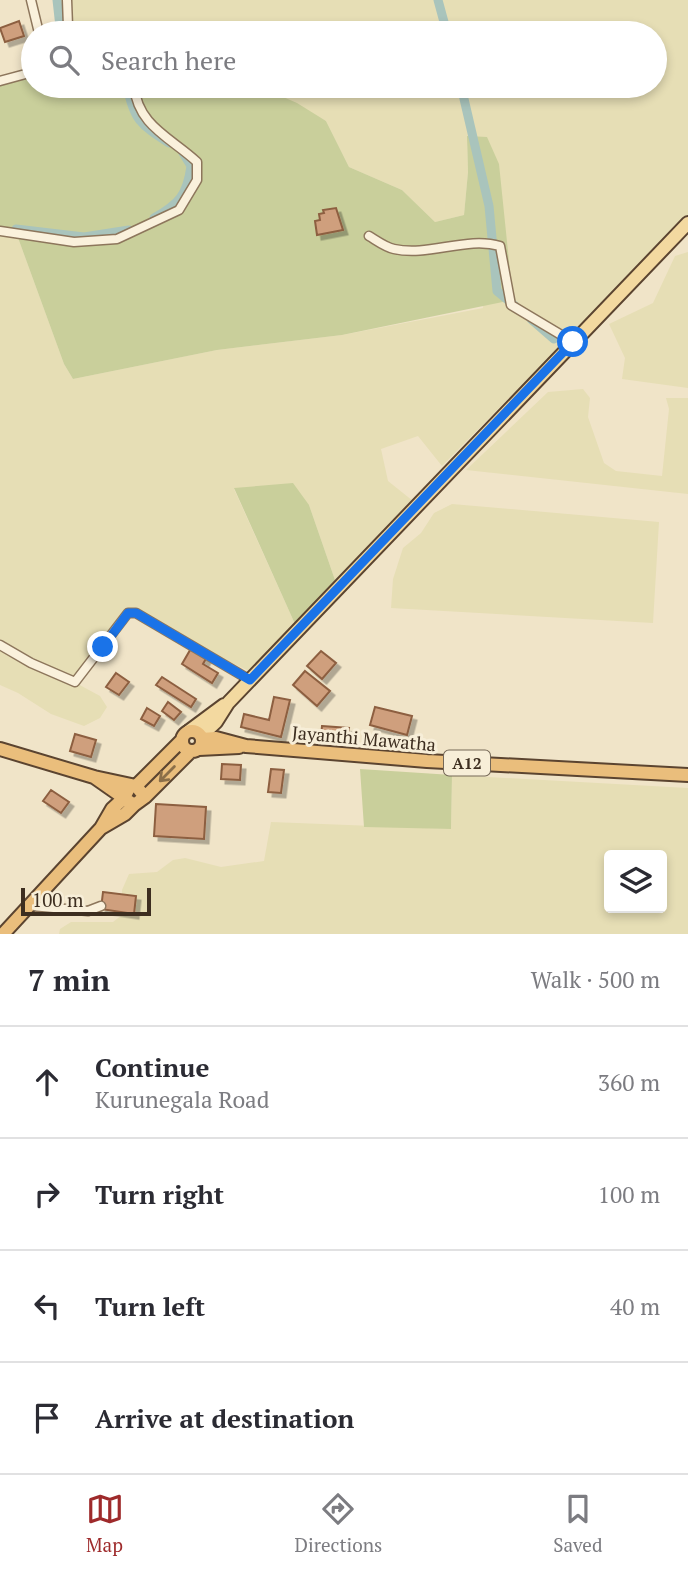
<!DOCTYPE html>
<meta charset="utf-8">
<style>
:root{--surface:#fff;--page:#f2f2f3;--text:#2b2b33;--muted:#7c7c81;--line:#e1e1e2;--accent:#9e2a2b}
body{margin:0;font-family:"PT Serif",serif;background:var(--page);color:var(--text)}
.controls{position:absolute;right:21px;bottom:21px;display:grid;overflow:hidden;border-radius:7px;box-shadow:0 4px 10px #0003}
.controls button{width:63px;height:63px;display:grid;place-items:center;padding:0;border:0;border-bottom:2px solid var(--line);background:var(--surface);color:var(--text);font:35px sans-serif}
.scale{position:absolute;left:21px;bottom:18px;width:130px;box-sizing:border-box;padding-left:7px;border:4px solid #3d2e20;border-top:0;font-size:19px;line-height:24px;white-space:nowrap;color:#3d2e20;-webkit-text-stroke:5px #f7eed8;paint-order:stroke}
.stop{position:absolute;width:21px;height:21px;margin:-16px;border:5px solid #1a73e8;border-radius:50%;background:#fff}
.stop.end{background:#1a73e8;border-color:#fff;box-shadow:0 2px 7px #0008}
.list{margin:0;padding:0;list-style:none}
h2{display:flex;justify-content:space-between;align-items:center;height:91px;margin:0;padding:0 28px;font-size:30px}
h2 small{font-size:23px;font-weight:400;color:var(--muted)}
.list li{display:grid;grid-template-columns:46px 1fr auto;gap:21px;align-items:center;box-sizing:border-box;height:112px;padding:0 28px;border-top:2px solid var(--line)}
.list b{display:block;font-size:26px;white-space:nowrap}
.list p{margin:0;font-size:23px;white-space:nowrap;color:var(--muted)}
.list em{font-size:23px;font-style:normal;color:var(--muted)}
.icon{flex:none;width:38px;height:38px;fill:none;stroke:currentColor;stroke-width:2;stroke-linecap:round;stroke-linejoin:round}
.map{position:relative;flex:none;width:688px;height:934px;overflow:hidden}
.search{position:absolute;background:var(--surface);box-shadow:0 4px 10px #0003;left:21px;right:21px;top:21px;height:77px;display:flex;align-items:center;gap:18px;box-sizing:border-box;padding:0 24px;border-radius:38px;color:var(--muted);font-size:26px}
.sheet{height:539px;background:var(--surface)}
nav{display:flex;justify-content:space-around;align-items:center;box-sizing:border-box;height:98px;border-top:2px solid var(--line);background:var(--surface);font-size:19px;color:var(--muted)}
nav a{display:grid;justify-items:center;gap:4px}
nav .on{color:var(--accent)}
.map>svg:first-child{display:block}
.farmland{fill:#e6deb5;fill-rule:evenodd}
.green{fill:#c9cf9b}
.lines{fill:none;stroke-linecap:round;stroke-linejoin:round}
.canal{stroke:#a9c4bc;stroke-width:9}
.building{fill:#cf9f7d;stroke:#8d5f41;stroke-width:2;filter:url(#shadow)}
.minor-casing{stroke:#8d765c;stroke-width:11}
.primary-casing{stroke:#5b4430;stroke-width:16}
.trunk-casing{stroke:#5b4430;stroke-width:16}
.minor{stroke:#faf1dc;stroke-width:8}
.primary{stroke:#f3d9a0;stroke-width:12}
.trunk{stroke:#eabe7c;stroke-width:12}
.oneway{stroke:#8b6f49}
.route{stroke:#1a73e8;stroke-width:9}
.labels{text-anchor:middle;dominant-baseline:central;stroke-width:6;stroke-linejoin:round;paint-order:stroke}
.shield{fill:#f7eed8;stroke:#756857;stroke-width:2}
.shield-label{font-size:16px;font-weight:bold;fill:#3d2e20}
.street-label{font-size:18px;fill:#3d2e20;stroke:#f7eed8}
</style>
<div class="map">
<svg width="688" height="934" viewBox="0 0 688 934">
<defs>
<filter id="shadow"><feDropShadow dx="4.5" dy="4.5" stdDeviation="0" flood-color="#0004"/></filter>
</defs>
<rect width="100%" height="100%" fill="#f0e4c8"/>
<path class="farmland" d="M 67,0 L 688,0 L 688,216 L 442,466 L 418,436 L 381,449 L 388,481 L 413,501 L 335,580 L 309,505 L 234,489 L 295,624 L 249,671 L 128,613 L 76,683 L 100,696 L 107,707 L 100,718 L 84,726 L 51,714 L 18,693 L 0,685 L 0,232 L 17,235 L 64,364 L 73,379 L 217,350 L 342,335 L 483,308 L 467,137 L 468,172 L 464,215 L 435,222 L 402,190 L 349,167 L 326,121 L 258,86 L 655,86 L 655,33 L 78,33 L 71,29 Z
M 688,252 L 688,388 L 622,379 L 625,358 L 609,324 L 653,303 L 675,256 Z
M 583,389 L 590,398 L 588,417 L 604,463 L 616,471 L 662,476 L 669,409 L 666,398 L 688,398 L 688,494 L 466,470 L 548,392 Z
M 452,504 L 659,522 L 653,623 L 391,608 L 393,579 L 403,548 L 421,533 L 434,513 Z
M 452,775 L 688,788 L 688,934 L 59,934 L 60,929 L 71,922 L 113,922 L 122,915 L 122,890 L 129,874 L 157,872 L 173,860 L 185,858 L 221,867 L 264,861 L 271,822 L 451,829 ZM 609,855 L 662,855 L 662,908 L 609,908 Z"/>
<path class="green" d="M 33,72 L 33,86 L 258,86 L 297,103 L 326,121 L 349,167 L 402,190 L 435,222 L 464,215 L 468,172 L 467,136 L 487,137 L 499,164 L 513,300 L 342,335 L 217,350 L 73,379 L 64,364 L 17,235 L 0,231 L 0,81 Z
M 293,483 L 309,505 L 335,580 L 295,624 L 234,488 Z
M 360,769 L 452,775 L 451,829 L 364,827 Z"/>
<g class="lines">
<path class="canal" d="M 57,0 L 60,27 L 65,33
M 438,0 L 447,33
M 127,86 C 134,120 140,124 169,143
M 461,86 L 489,206 L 497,291 L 515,306
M 154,218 C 179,204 187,195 191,166 L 183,153
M 16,229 L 84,237 L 129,230
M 531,319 L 554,339"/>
</g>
<path class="building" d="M 19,21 L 24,36 L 5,42 L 0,28 Z
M 336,208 L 343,230 L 317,235 L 315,221 L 320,220 L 319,214 L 324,213 L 323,210 Z
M 193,645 L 208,655 L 203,664 L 218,673 L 212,683 L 182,664 Z
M 321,651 L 336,663 L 322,679 L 307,666 Z
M 305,671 L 330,691 L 317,706 L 293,685 Z
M 116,673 L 129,682 L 119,695 L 106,687 Z
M 162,677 L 196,699 L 191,707 L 156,685 Z
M 274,697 L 290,700 L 281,737 L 241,727 L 244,714 L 269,720 Z
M 168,702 L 181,712 L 174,720 L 162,711 Z
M 375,707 L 412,716 L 407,735 L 370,725 Z
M 147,708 L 160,716 L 154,726 L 141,719 Z
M 322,726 L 349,728 L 348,739 L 321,737 Z
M 75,734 L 96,740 L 91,757 L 70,751 Z
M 222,764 L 241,765 L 240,780 L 221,779 Z
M 271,769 L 284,770 L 281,793 L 268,792 Z
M 51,790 L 69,802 L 61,813 L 43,801 Z
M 156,804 L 206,807 L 204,839 L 154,836 Z
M 103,892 L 136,896 L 134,914 L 101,909 Z"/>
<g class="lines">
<g class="minor-casing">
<path id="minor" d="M 31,0 L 39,33
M 67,0 L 68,26 L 78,33
M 0,81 L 33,72
M 0,231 L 74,242 L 117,239 L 179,210 L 197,180 L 197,162 C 170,137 138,126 134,86
M 369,236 C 376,240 385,247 394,249 C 429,257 466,236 500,246 L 511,305 L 573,342
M 0,645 L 31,663 L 75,682 L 128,613 L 136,613 L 250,680
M 31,906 L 88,911 L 101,906"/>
</g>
<g class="primary-casing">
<path id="primary" d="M 189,731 L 224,705
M 201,736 L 216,722 L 228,703 L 688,223"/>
</g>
<g class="trunk-casing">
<path id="trunk" d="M182 741a10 10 0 1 1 20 0a10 10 0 1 1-20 0Z
M 202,739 L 216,738 L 246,746 L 427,761 L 688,775
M 0,749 L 94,777 L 136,786 L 145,797 L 134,805 L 124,798 L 130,786
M 199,749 L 239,747
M 136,786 L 181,741
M 145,797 L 191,751
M 101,828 L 125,814 L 134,805
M 3,934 L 101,828 L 112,809 L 124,798 L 94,777"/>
</g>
<use href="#minor" class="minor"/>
<use href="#primary" class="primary"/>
<use href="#trunk" class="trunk"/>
</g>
<defs><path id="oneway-shaft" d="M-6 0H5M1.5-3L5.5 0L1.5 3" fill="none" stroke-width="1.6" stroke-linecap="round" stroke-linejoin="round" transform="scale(1.75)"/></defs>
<use class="oneway" href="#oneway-shaft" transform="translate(167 774) rotate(135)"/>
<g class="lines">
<path class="route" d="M 103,647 L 128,613 L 136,613 L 250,680 L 573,342"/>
</g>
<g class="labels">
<rect class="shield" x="444" y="750.5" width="46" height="25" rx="5"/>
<g class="shield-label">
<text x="467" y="763">A12</text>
</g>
<g class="street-label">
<text transform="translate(364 738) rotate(5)">Jayanthi Mawatha</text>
</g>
</g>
</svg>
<div class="controls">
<button><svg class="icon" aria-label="layers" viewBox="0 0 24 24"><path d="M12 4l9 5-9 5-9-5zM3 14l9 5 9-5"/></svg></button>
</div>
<div class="scale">100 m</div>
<div class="stop" style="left:573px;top:342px"></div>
<div class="stop end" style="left:103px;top:647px"></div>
<div class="search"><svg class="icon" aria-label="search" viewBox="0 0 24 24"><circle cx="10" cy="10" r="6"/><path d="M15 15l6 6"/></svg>Search here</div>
</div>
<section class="sheet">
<h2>7 min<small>Walk · 500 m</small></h2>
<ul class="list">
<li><svg class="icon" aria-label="ahead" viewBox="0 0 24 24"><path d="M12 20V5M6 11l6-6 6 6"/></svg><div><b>Continue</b><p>Kurunegala Road</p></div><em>360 m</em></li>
<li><svg class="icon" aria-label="right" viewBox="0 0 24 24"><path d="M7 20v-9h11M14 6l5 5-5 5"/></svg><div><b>Turn right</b></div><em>100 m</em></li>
<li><svg class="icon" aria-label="left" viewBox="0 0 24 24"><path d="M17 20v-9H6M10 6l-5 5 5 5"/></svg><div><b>Turn left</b></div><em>40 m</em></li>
<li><svg class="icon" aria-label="arrive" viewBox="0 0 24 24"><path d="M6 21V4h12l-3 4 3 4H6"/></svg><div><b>Arrive at destination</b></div></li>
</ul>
</section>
<nav>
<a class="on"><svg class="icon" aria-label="map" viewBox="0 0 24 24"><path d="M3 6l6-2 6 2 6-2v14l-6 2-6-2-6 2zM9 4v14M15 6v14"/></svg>Map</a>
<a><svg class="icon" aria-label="directions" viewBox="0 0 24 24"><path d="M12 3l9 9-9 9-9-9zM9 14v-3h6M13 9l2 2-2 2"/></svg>Directions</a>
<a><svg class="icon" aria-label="saved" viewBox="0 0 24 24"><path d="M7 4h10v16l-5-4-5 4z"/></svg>Saved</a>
</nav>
